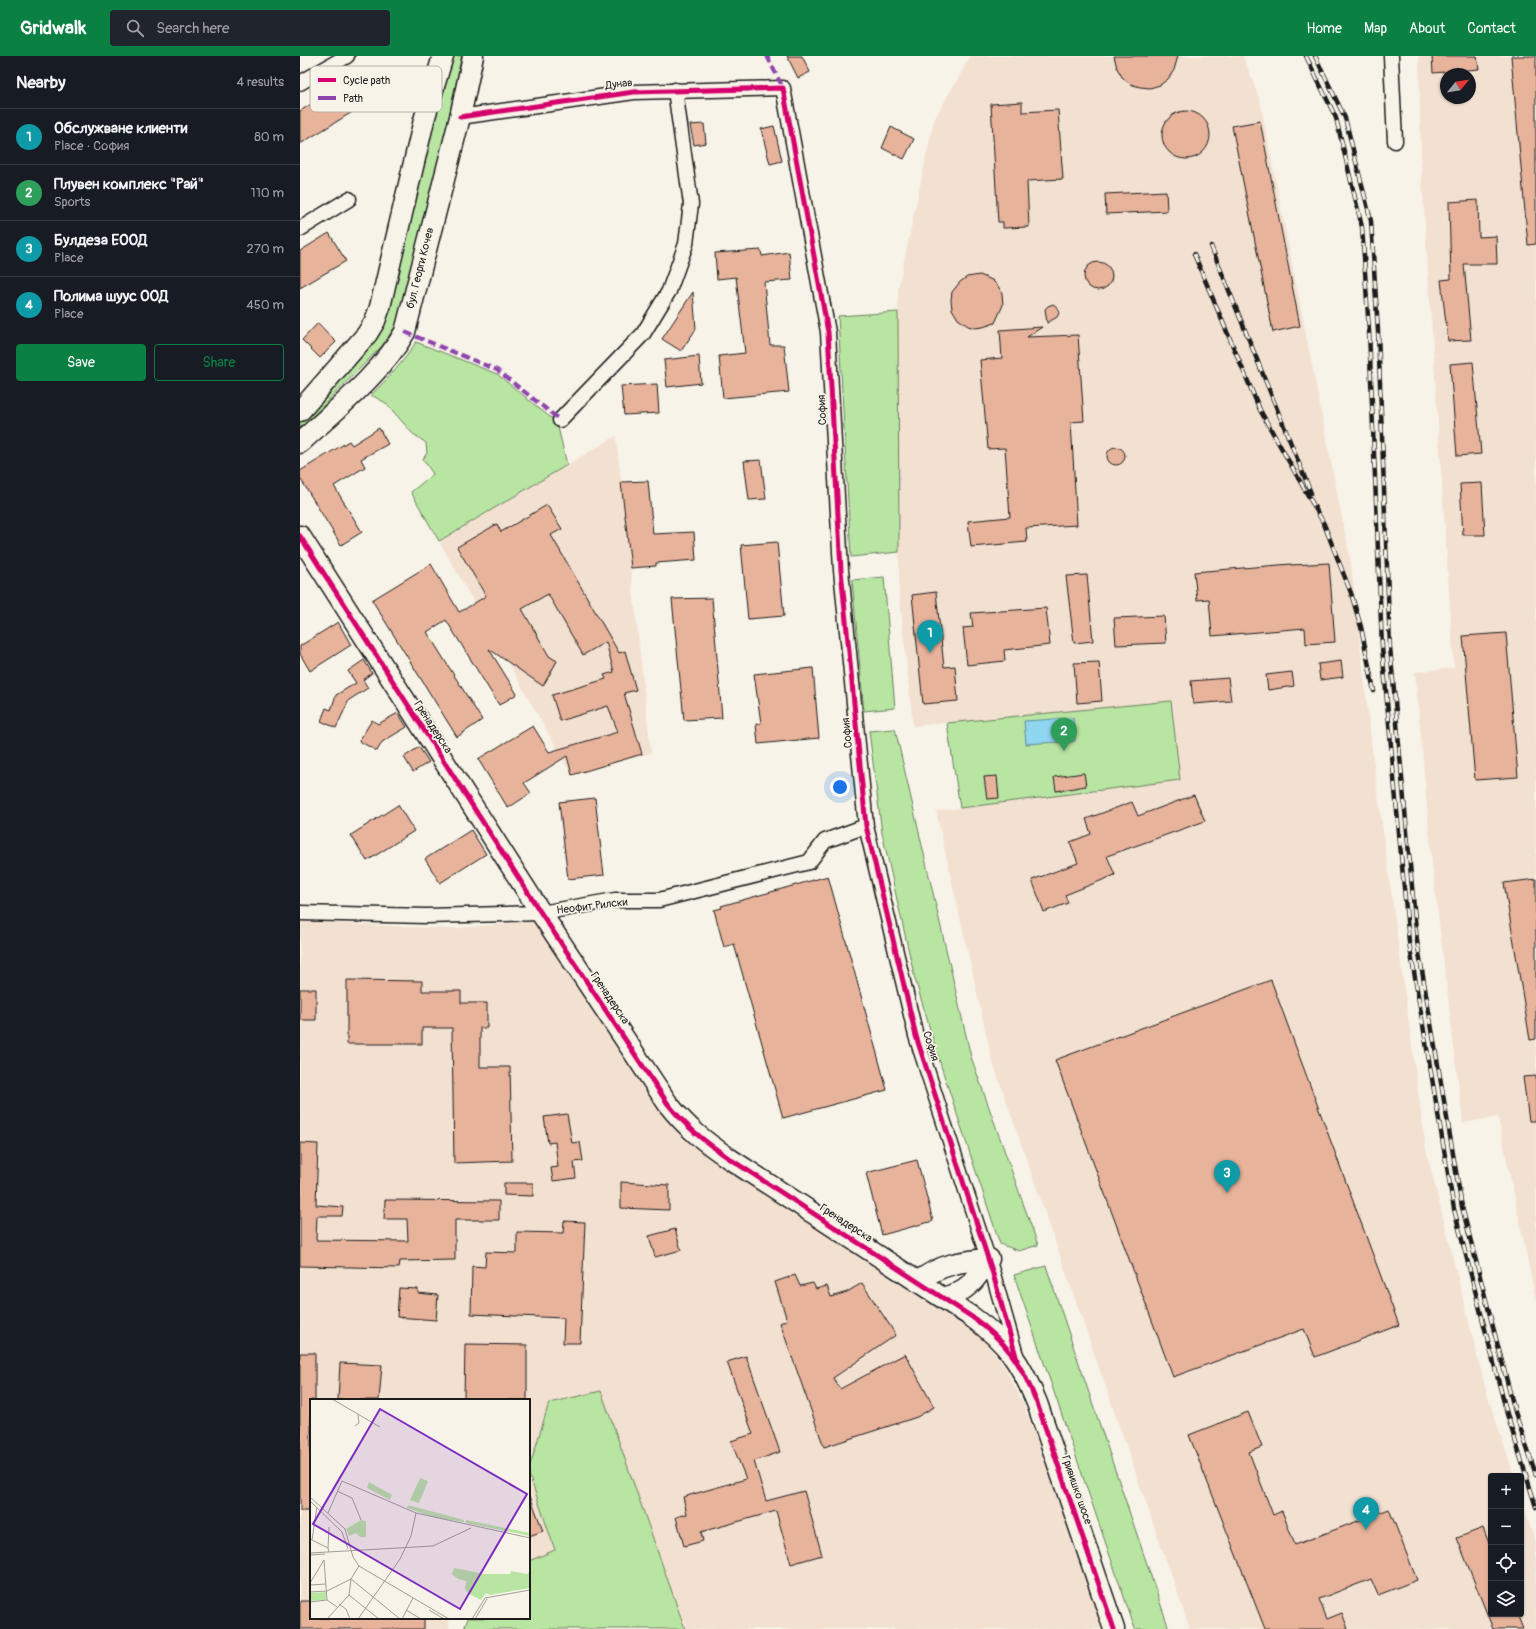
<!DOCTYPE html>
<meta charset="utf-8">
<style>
:root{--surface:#171b24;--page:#20242c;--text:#f1f3f6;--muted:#9ea1a6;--line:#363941;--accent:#0b8043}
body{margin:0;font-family:Pangolin,sans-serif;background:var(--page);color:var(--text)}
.controls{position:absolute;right:12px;bottom:12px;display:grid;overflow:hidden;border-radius:4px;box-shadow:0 1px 3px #0004}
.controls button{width:36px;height:36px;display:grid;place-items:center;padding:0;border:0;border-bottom:1px solid var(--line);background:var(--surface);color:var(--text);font:20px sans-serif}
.compass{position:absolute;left:1140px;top:12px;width:36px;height:36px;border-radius:50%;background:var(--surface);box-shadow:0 1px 3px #0004;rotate:60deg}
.you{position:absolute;left:540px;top:731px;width:14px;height:14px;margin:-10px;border:3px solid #fff;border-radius:50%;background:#1a73e8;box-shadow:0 0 0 6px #1a73e833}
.badge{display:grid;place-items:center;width:26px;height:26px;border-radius:50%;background:var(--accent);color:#fff;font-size:13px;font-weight:700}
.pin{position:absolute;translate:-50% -33px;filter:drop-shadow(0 1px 2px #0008)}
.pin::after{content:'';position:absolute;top:21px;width:14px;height:12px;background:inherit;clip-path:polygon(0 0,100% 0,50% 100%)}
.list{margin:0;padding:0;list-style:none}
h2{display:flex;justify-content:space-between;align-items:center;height:52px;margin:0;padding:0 16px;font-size:17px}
h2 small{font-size:13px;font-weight:400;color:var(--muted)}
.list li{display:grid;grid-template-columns:26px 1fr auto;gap:12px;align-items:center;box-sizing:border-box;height:56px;padding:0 16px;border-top:1px solid var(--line)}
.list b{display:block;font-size:15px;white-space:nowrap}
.list p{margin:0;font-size:13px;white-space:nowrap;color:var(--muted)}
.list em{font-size:13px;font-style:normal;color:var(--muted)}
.actions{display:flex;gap:8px;padding:12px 16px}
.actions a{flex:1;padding:9px 0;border:1px solid var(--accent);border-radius:4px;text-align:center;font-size:14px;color:var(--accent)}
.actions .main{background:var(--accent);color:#fff}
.icon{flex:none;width:22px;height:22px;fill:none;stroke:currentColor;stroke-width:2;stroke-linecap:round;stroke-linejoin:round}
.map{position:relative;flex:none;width:1236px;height:1573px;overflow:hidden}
header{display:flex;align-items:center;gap:24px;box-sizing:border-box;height:56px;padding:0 20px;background:var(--accent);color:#fff}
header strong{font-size:19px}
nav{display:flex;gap:22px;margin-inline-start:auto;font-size:14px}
.search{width:280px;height:36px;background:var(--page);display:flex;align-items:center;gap:10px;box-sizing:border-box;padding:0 14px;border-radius:4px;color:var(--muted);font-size:15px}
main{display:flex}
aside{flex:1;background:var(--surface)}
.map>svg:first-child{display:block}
.built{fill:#f2e0d1;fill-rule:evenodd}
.green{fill:#b9e5a2;stroke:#6a805f}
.water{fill:#8fd6f0;stroke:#618c9b}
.building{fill:#e8b39b;stroke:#1c1c1c}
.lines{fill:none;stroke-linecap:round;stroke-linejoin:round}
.street-casing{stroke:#1c1c1c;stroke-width:17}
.secondary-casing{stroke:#1c1c1c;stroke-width:23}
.street{stroke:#f7f3e8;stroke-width:14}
.secondary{stroke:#f7f3e8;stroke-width:20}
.rail-casing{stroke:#1c1c1c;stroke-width:4.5}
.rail{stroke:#f7f3e8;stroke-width:3;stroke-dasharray:9;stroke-linecap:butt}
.quiet{stroke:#8e44ad;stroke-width:4;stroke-dasharray:8 4;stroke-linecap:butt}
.cycleway-casing{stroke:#f7f3e8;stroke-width:8}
.cycleway{stroke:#d6006c;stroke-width:5}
.labels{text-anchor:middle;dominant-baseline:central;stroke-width:3.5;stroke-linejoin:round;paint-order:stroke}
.street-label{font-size:11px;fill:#1c1c1c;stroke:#f7f3e8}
.inset-road{fill:none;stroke:#9f9d96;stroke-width:1}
.view{fill:#7b2cbf;fill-opacity:0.15;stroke:#7b2cbf;stroke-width:2}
.inset-edge{fill:none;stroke:#1c1c1c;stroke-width:2}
.key{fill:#f7f3e8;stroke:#b5b2ab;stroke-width:1}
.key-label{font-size:11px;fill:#1c1c1c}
</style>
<header>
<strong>Gridwalk</strong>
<div class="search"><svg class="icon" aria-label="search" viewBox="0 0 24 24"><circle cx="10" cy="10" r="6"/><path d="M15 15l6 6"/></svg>Search here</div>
<nav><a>Home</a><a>Map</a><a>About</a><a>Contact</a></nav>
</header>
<main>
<aside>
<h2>Nearby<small>4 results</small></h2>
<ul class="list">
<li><span class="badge" style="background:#0f9aa8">1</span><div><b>Обслужване клиенти</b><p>Place · София</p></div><em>80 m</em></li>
<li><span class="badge" style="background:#2e9e5b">2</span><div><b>Плувен комплекс &quot;Рай&quot;</b><p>Sports</p></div><em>110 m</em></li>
<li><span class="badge" style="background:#0f9aa8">3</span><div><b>Булдеза ЕООД</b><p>Place</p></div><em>270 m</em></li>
<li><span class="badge" style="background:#0f9aa8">4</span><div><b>Полима шуус ООД</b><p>Place</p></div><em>450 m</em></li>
</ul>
<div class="actions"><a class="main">Save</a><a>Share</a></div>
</aside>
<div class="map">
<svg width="1236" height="1573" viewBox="0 0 1236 1573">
<rect width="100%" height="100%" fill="#f7f3e8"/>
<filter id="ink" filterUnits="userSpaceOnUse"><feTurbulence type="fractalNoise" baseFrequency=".025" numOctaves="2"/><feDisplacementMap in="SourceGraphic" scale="8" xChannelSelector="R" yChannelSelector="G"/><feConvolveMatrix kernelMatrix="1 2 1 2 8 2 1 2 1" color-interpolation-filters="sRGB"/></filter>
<g filter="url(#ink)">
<path class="built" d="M 671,0 L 943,0 L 960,45 L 1051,508 L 1073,702 L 1126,1094 L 1186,1335 L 1214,1420 L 1191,1420 L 1191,1558 L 1221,1558 L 1221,1442 L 1236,1488 L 1236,1573 L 890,1573 L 692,1004 L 636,755 L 880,724 L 871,646 L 613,670 L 599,535 L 598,233 L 634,64 Z
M 1119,0 L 1236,0 L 1236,1245 L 1198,1061 L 1163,1067 L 1132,807 L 1115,616 L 1154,612 L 1121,107 ZM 1146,18 L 1170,18 L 1170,42 L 1146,42 Z
M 316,380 L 351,697 L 272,719 L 139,485 Z
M 0,865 L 148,873 L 238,865 L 382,1082 L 685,1284 L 704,1310 L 723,1347 L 770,1474 L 804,1573 L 385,1573 L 301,1336 L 249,1347 L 229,1413 L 229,1344 L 11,1344 L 11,1562 L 149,1562 L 149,1573 L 0,1573 Z
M 229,1418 L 255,1494 L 229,1505 Z"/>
<path class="green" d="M 147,0 L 164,0 L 98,266 L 82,290 L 0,373 L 0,366 L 13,354 L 78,269 Z
M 598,256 L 599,496 L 551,501 L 538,260 Z
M 116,286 L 197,318 L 257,367 L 267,409 L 139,485 L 111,436 L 133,418 L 123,403 L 127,397 L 126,387 L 112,377 L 86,347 L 71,339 C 88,322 104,306 116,286 Z
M 584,521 L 595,652 L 564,655 L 552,524 Z
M 871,645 L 880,724 L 660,752 L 647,667 Z
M 595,673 L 671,1001 L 738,1189 L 719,1195 L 700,1188 L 642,1013 L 615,923 L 582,777 L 569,675 Z
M 746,1210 L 869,1573 L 835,1573 L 714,1219 Z
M 301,1335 L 385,1573 L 164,1573 L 168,1562 L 229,1562 L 229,1505 L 255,1494 L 229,1418 L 229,1413 L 249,1347 Z"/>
<path class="water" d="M 773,662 L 775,685 L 726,688 L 724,665 Z"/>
<path class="building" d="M 487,0 L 502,0 L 510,16 L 498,22 Z
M 814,0 L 878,0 L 874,14 L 868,23 L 860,29 L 850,32 L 840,31 L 830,28 L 822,21 L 817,12 Z
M 1132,0 L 1177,0 L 1179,13 L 1133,17 Z
M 1211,0 L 1236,0 L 1236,188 L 1228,189 Z
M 70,12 L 85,36 L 0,88 L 0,55 Z
M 722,46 L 722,56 L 758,54 L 763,123 L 727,125 L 729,171 L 703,172 L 703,166 L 698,166 L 691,48 Z
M862 79a24 24 0 1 1 48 0a24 24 0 1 1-48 0Z
M 960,65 L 1000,270 L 973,276 L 932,70 Z
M 404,68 L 406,87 L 394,89 L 390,69 Z
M 474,70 L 482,105 L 470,108 L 461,73 Z
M 591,71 L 614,83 L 604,103 L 582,92 Z
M 866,135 L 867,155 L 806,158 L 805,138 Z
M 1178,144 L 1179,181 L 1196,180 L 1197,208 L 1164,208 L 1171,284 L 1148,285 L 1141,224 L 1151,223 L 1149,146 Z
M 29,177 L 46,205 L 0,232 L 0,195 Z
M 461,194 L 462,200 L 489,196 L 492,224 L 464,226 L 470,289 L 484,289 L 489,336 L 423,342 L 419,300 L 445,297 L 436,221 L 417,223 L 415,197 Z
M784 220a14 14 0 1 1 28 0a14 14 0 1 1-28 0Z
M 680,219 L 692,224 L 698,230 L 702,237 L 703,249 L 695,267 L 683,271 L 675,272 L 668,270 L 658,263 L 652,253 L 651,244 L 652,236 L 660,226 L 667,221 Z
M 393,236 L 396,273 L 381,295 L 362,283 Z
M 753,248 L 757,251 L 759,257 L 757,261 L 747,267 L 745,253 L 748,250 Z
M 18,267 L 36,286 L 20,302 L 2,284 Z
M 742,271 L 727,281 L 778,279 L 784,365 L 771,366 L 777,469 L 726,472 L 727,486 L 671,491 L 668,465 L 710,461 L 705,392 L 688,393 L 680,304 L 702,302 L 700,274 Z
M 399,300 L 401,327 L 367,331 L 364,304 Z
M 1173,306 L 1181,398 L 1157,400 L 1150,308 Z
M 357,328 L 359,357 L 324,359 L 321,330 Z
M 79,372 L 88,388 L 61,403 L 65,411 L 34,430 L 62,476 L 41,489 L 0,422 L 0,415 L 49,385 L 52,389 Z
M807 400a9 9 0 1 1 18 0a9 9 0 1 1-18 0Z
M 461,404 L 466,443 L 449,444 L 444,405 Z
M 348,425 L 353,478 L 394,476 L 396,504 L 356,507 L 356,510 L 331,512 L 321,426 Z
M 1182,427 L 1185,479 L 1163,479 L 1160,428 Z
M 247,449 L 262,473 L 251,479 L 319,597 L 325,595 L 336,634 L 324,637 L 342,698 L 272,719 L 267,700 L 224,727 L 231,737 L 208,752 L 178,703 L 233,670 L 249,696 L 318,676 L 308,650 L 260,665 L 252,639 L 306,623 L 304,619 L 314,616 L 306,586 L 283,599 L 248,538 L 222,553 L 249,600 L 257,605 L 243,630 L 189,593 L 217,638 L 199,649 L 146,564 L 127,576 L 182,664 L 157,681 L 72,544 L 131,508 L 159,556 L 165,553 L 186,540 L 157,491 L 197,468 L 201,476 Z
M 477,486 L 484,560 L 448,563 L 441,489 Z
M 1029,507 L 1035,586 L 1006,588 L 1005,572 L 912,580 L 909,543 L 897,544 L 894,516 L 991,508 L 991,509 Z
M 787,519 L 793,585 L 774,587 L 766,520 Z
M 636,536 L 644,611 L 655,610 L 658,645 L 623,648 L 612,539 Z
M 412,542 L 422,662 L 384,664 L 372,543 Z
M 746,552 L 750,589 L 704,594 L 705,605 L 667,609 L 663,572 L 673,571 L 671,557 Z
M 864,560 L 866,587 L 816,589 L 814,562 Z
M 38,566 L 51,589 L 10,615 L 0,598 L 0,590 Z
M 1206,577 L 1218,721 L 1175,724 L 1163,580 Z
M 64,604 L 72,617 L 63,624 L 68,632 L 49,644 L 36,672 L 21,665 L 26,652 L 31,654 L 36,639 L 56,627 L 48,615 Z
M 1041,605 L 1043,621 L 1020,624 L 1018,608 Z
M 799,606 L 802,645 L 777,647 L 774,607 Z
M 513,612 L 519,682 L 458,688 L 456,668 L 461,667 L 454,618 Z
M 992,616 L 994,630 L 968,634 L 966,619 Z
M 928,622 L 931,645 L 893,648 L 891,625 Z
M 98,657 L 107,671 L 82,686 L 77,695 L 59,685 L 72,664 L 78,668 Z
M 119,691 L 129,706 L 113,716 L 104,701 Z
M 784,717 L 786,730 L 756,735 L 754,721 Z
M 697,720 L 699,742 L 687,743 L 684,721 Z
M 894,739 L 905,765 L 807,800 L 815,819 L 765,839 L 768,847 L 744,856 L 732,824 L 778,807 L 770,786 L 791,778 L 786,763 L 832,746 L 838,760 Z
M 295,742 L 304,819 L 268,823 L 259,746 Z
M 98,749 L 114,775 L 67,805 L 51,779 Z
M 171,774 L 186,798 L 140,827 L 125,803 Z
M 528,820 L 587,1034 L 483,1062 L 434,888 L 424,891 L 414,854 L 422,852 L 421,850 Z
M 1236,823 L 1236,983 L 1230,984 L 1204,827 Z
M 47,924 L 122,925 L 122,935 L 161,935 L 161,947 L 187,947 L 187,972 L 180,972 L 180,1011 L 210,1011 L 212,1105 L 154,1107 L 152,972 L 122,972 L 122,988 L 47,988 Z
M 971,924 L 1099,1269 L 1015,1301 L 1004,1273 L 873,1321 L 755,1004 Z
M 0,933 L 16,933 L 16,964 L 0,964 Z
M 1236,1020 L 1236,1065 L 1229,1065 L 1223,1021 Z
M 267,1058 L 272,1087 L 280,1086 L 283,1105 L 274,1106 L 276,1122 L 253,1125 L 251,1112 L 258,1111 L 255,1086 L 248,1087 L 244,1061 Z
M 0,1087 L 18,1088 L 16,1149 L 43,1151 L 42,1160 L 17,1160 L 16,1184 L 108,1185 L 107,1163 L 84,1163 L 85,1144 L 199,1145 L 199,1164 L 155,1164 L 155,1204 L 100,1205 L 99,1212 L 0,1210 Z
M 617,1104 L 633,1165 L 582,1179 L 566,1117 Z
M 321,1126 L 369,1129 L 369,1154 L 321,1152 Z
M 204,1127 L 233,1127 L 233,1140 L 204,1139 Z
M 264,1165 L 285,1166 L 280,1287 L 263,1287 L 264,1262 L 171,1258 L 172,1210 L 185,1211 L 186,1196 L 217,1197 L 217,1176 L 263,1177 Z
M 375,1173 L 381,1194 L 355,1201 L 349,1180 Z
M 495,1219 L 500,1230 L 513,1227 L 516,1233 L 527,1230 L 531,1241 L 547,1236 L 562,1227 L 596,1279 L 533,1322 L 540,1333 L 605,1298 L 634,1351 L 617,1361 L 524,1391 L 480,1267 L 487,1264 L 475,1226 Z
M 99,1232 L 118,1233 L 118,1237 L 138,1239 L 136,1264 L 97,1261 Z
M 165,1288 L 227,1289 L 227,1344 L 164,1344 Z
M 0,1297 L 15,1297 L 15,1344 L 11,1344 L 11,1455 L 0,1455 Z
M 446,1300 L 480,1396 L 454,1405 L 466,1445 L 504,1435 L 522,1499 L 491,1508 L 476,1455 L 401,1476 L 403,1485 L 384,1490 L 376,1461 L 387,1458 L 383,1441 L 446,1423 L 431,1385 L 453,1378 L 427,1306 Z
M 40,1307 L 82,1309 L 79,1344 L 38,1344 Z
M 948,1356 L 962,1391 L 949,1396 L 973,1459 L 982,1455 L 995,1489 L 1089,1453 L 1117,1524 L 1078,1539 L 1071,1523 L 1019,1543 L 1027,1563 L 1042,1557 L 1048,1573 L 965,1573 L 889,1379 Z
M 230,1440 L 243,1475 L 229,1480 L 229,1441 Z
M 1183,1472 L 1191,1492 L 1191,1558 L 1217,1558 L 1223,1573 L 1193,1573 L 1157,1482 Z
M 0,1545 L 11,1545 L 11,1562 L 124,1562 L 124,1573 L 0,1573 Z"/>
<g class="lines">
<g class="street-casing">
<path id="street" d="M 1091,0 L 1095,85
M 0,27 L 47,0
M 160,61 L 334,36 L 483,32 L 528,276 L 541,514 L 566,770 L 616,980 L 693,1218 L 716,1299
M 0,173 L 49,143
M 260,364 L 343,278 L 369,235 L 386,188 L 391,148 L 375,34
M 0,857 L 126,860 L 241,857 L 315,844 L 359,844 L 509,806 L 525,785 L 566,770"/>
</g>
<g class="secondary-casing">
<path id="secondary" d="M 0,355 L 67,278 L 75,265 L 80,251 L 124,64 L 143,0
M 0,387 C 34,355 82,317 105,276 L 160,61 L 173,0
M 0,480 L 241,857 L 368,1048 C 388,1073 404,1085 430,1103 L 672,1261 C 707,1286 721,1307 737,1347 L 814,1573
M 618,1226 C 639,1208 663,1205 689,1203
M 643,1242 C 668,1235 675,1225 689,1203"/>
</g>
<use href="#street" class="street"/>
<use href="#secondary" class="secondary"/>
<g class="rail-casing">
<path id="rail" d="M 1006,0 L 1036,62 L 1062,171 L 1069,275 L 1082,591 L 1109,886 L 1154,1153 L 1207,1358 L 1236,1451
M 1015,0 L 1045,62 L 1071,165 L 1078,275 L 1090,591 L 1117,885 L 1162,1151 L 1215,1356 L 1236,1419
M 911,190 L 1011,437
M 894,198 L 960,354 L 1024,468 L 1051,537 L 1061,571 L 1074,635"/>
</g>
<use href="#rail" class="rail"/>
<path class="quiet" d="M 467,0 L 483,32
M 105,276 L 197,314 L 260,364"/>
<g class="cycleway-casing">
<path id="cycleway" d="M 160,61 L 334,36 L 483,32 L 528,276 L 541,514 L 566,770 L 616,980 L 693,1218 L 717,1304
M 0,480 L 241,857 L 368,1048 C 388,1073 404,1085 430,1103 L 672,1261 C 707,1286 721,1307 737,1347 L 814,1573"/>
</g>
<use href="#cycleway" class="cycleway"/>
</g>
</g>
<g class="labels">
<g class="street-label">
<text transform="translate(319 28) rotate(-7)">Дунав</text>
<text transform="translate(120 212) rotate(-76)">бул. Георги Кочев</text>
<text transform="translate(522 354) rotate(-93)">София</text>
<text transform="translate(133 671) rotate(57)">Гренадерска</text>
<text transform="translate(547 677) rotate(-96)">София</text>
<text transform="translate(292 850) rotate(-7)">Неофит Рилски</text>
<text transform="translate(310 942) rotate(56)">Гренадерска</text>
<text transform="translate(631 990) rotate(72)">София</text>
<text transform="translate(546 1167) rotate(33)">Гренадерска</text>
<text transform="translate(777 1434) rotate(71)">Гривишко шосе</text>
</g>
</g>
<g transform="translate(10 1343)">
<rect width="220" height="220" fill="#f7f3e8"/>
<path d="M 110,79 L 118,82 L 109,104 L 100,101 ZM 59,83 L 82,96 L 80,101 L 57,89 ZM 98,106 L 154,121 L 154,123 L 123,118 L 97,109 ZM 51,121 L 56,122 L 56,138 L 50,138 L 46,134 L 39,137 L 36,130 ZM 156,121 L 220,134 L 220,137 L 156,124 ZM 144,169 L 175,175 L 200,175 L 201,172 L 217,175 L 220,172 L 220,189 L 180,196 L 176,194 L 171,201 L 159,195 L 155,190 L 156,182 L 148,180 L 142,175 ZM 16,193 L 16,201 L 0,202 L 0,194 Z" fill="#b9e5a2"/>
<path class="inset-road" d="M 22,0 L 70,28M 45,27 L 49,24 L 48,16M 27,92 L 42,99 L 51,121M 0,98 L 35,130 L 43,158 L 49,167 L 139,220M 0,102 L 32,133 L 38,150M 18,114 L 32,82 L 106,114 L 220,139M 0,140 L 18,149 L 19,153M 2,141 L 7,108M 18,149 L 19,128M 0,154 L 123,147 L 161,129M 0,156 L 15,155M 0,184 L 14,161M 0,186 L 16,185M 0,193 L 17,192 L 41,180 L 49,167M 39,196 L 69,220M 17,201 L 27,208M 0,203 L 17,201 L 14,161M 29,205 L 36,210 L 40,220M 96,211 L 111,220M 119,211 L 134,220M 17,220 L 39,196 L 41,180 L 90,220M 48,220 L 90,160 L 101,137 L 106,114M 92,220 L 103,199M 162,220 L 175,199 L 220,191M 165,220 L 177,200"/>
<path class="view" d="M 70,10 L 217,95 L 150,210 L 3,125 Z"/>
<rect width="220" height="220" class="inset-edge"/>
</g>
<rect x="10" y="10" width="132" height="46" rx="6" class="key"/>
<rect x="18" y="22" width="18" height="4" fill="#d6006c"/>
<rect x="18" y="40" width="18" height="4" fill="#8e44ad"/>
<g class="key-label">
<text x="43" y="28">Cycle path</text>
<text x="43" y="46">Path</text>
</g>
</svg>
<div class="controls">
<button>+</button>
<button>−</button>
<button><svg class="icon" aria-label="locate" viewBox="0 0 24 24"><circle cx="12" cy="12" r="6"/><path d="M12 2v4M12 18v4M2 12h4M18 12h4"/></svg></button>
<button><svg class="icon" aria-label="layers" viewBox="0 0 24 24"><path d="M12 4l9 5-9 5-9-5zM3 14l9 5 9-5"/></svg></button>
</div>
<svg class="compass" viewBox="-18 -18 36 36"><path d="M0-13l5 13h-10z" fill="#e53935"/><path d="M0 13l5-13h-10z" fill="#9ea1a6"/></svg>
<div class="you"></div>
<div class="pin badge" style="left:630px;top:597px;background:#0f9aa8">1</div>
<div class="pin badge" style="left:764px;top:695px;background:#2e9e5b">2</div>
<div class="pin badge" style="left:927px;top:1137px;background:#0f9aa8">3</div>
<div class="pin badge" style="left:1066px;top:1474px;background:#0f9aa8">4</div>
</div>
</main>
